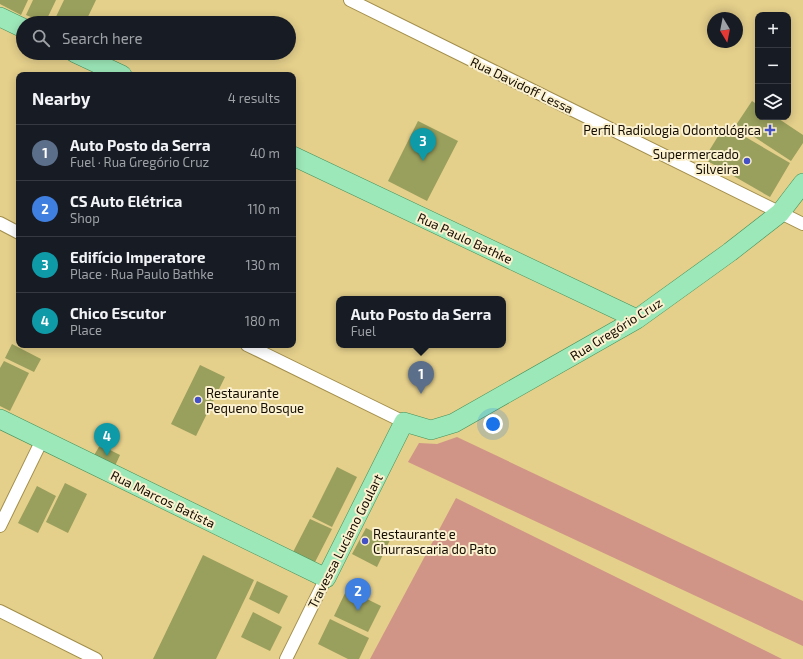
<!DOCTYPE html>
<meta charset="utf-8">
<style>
:root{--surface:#171b24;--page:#242831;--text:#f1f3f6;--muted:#9ea1a6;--line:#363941;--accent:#0b8043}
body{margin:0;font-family:"Exo 2",sans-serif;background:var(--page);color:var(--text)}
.controls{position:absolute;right:12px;top:12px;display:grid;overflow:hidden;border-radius:8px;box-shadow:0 2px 10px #0003}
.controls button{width:36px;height:36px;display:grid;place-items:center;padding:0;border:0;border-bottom:1px solid var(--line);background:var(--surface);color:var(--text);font:20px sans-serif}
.compass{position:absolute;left:707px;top:12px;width:36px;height:36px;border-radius:50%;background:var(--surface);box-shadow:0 2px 10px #0003;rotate:170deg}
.you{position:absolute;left:493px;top:424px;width:14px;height:14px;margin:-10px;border:3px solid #fff;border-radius:50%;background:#1a73e8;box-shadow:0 0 0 6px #1a73e833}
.badge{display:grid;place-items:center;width:26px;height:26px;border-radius:50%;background:var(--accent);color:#fff;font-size:13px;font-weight:700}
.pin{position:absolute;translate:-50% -33px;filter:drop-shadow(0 1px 2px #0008)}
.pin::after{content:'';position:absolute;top:21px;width:14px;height:12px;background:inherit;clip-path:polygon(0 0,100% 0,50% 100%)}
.popup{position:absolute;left:336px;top:296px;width:170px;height:52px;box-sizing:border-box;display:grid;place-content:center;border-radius:8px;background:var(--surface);filter:drop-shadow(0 1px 3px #0005);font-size:13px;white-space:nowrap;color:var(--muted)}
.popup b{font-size:15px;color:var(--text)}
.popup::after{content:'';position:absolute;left:50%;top:100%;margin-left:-8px;border:8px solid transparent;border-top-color:var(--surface)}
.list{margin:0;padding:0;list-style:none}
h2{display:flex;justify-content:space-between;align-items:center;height:52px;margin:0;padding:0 16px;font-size:17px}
h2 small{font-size:13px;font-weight:400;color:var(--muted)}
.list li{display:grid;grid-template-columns:26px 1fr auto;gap:12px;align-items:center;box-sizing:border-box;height:56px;padding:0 16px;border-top:1px solid var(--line)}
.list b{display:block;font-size:15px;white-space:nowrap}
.list p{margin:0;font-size:13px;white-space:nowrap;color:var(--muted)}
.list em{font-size:13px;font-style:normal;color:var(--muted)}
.icon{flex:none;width:22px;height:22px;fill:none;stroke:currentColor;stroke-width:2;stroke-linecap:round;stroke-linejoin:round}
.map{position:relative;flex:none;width:803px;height:659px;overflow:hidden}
.search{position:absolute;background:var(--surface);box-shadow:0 2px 10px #0003;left:16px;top:16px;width:280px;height:44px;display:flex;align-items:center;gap:10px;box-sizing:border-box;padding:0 14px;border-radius:22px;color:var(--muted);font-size:15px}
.panel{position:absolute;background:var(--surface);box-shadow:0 2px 10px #0003;left:16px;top:72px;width:280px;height:276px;border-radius:8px}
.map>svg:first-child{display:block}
.green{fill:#d19587}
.building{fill:#999f5c}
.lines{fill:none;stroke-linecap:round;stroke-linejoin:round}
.minor-casing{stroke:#a28e4b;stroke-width:14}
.primary-casing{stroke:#42915a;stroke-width:20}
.minor{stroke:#fff;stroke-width:12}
.primary{stroke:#9de8b9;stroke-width:19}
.poi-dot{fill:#4450c5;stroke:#fbf1cf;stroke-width:1.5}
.labels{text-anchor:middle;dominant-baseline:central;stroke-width:4;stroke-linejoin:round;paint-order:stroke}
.street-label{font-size:13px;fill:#140c00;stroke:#fbf1cf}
.poi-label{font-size:13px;fill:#140c00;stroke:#fbf1cf;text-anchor:end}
</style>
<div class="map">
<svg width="803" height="659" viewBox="0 0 803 659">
<rect width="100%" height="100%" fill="#e4cf8b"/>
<path class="green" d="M 457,437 L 803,601 L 803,646 L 408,462 L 419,443 L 437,444 Z
M 456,498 L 782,659 L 370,659 Z"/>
<path class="building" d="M 0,0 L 28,0 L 21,15 L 0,4 Z
M 33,0 L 56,0 L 45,23 L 26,15 Z
M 64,0 L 96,0 L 85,23 L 53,23 Z
M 752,101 L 758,105 L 758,117 L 776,117 L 803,135 L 803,143 L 791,161 L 736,125 Z
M 418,121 L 458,141 L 427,201 L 388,181 Z
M 725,125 L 790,163 L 770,197 L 704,159 Z
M 12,344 L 41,359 L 34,372 L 5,358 Z
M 4,361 L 29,373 L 10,411 L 0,406 L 0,368 Z
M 200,365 L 225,377 L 196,436 L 171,424 Z
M 100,445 L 120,455 L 114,468 L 93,457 Z
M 337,467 L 357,477 L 332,527 L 312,517 Z
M 65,483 L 87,494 L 68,533 L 46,522 Z
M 37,486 L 56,496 L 38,533 L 18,523 Z
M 310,519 L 332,529 L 314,564 L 292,554 Z
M 366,528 L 390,540 L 377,567 L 352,554 Z
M 203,555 L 254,580 L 216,659 L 153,659 Z
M 257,581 L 288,596 L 279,614 L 249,599 Z
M 347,589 L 381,606 L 368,632 L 334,616 Z
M 253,612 L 282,627 L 270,651 L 241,637 Z
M 330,619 L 369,638 L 359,659 L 348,659 L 318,644 Z"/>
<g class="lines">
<g class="minor-casing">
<path id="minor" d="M 350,0 L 803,224
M 0,223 L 19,233
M 247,345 L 404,422
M 0,526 L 42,440
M 0,611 L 96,659
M 286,659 L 326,578"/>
</g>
<g class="primary-casing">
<path id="primary" d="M 0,17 L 23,28
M 75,53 L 122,75
M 293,156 L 637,319
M 0,419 L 326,578 L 404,422 L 431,430 L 454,423 L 637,319 L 730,252 L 780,213 L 803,183"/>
</g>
<use href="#minor" class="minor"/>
<use href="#primary" class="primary"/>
</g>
<g class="poi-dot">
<path d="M768 124h4v4h4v4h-4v4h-4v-4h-4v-4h4z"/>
<circle cx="747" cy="161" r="4"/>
<circle cx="198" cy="400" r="4"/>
<circle cx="365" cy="541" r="4"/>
</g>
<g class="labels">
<g class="street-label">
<text transform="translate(522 85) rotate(26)">Rua Davidoff Lessa</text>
<text transform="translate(465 238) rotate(25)">Rua Paulo Bathke</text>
<text transform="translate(616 329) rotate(-32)">Rua Gregório Cruz</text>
<text transform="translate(163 499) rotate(26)">Rua Marcos Batista</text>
<text transform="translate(345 541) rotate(-63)">Travessa Luciano Goulart</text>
</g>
<g class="poi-label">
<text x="761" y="130">Perfil Radiologia Odontológica</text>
<text x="739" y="154">Supermercado<tspan x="739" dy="15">Silveira</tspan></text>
<text x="206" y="393" text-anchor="start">Restaurante<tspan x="206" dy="15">Pequeno Bosque</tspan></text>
<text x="373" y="534" text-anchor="start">Restaurante e<tspan x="373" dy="15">Churrascaria do Pato</tspan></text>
</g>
</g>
</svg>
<div class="controls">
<button>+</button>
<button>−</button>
<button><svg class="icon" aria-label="layers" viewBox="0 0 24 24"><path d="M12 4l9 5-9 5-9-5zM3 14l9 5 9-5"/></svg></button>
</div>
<svg class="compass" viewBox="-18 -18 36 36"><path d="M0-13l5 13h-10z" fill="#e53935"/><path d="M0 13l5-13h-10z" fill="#9ea1a6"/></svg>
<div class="you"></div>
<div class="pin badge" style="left:421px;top:394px;background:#5c6f8a">1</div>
<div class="popup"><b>Auto Posto da Serra</b>Fuel</div>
<div class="pin badge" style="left:358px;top:611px;background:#3f7fe0">2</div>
<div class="pin badge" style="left:423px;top:161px;background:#0f9aa8">3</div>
<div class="pin badge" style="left:107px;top:456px;background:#0f9aa8">4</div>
<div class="search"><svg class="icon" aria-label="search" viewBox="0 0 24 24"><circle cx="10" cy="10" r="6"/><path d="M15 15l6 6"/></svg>Search here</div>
<section class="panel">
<h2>Nearby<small>4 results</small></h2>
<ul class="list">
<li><span class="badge" style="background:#5c6f8a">1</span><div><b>Auto Posto da Serra</b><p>Fuel · Rua Gregório Cruz</p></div><em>40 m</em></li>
<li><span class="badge" style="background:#3f7fe0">2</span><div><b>CS Auto Elétrica</b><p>Shop</p></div><em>110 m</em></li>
<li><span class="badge" style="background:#0f9aa8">3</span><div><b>Edifício Imperatore</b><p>Place · Rua Paulo Bathke</p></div><em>130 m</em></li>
<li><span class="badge" style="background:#0f9aa8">4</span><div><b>Chico Escutor</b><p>Place</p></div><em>180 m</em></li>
</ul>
</section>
</div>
